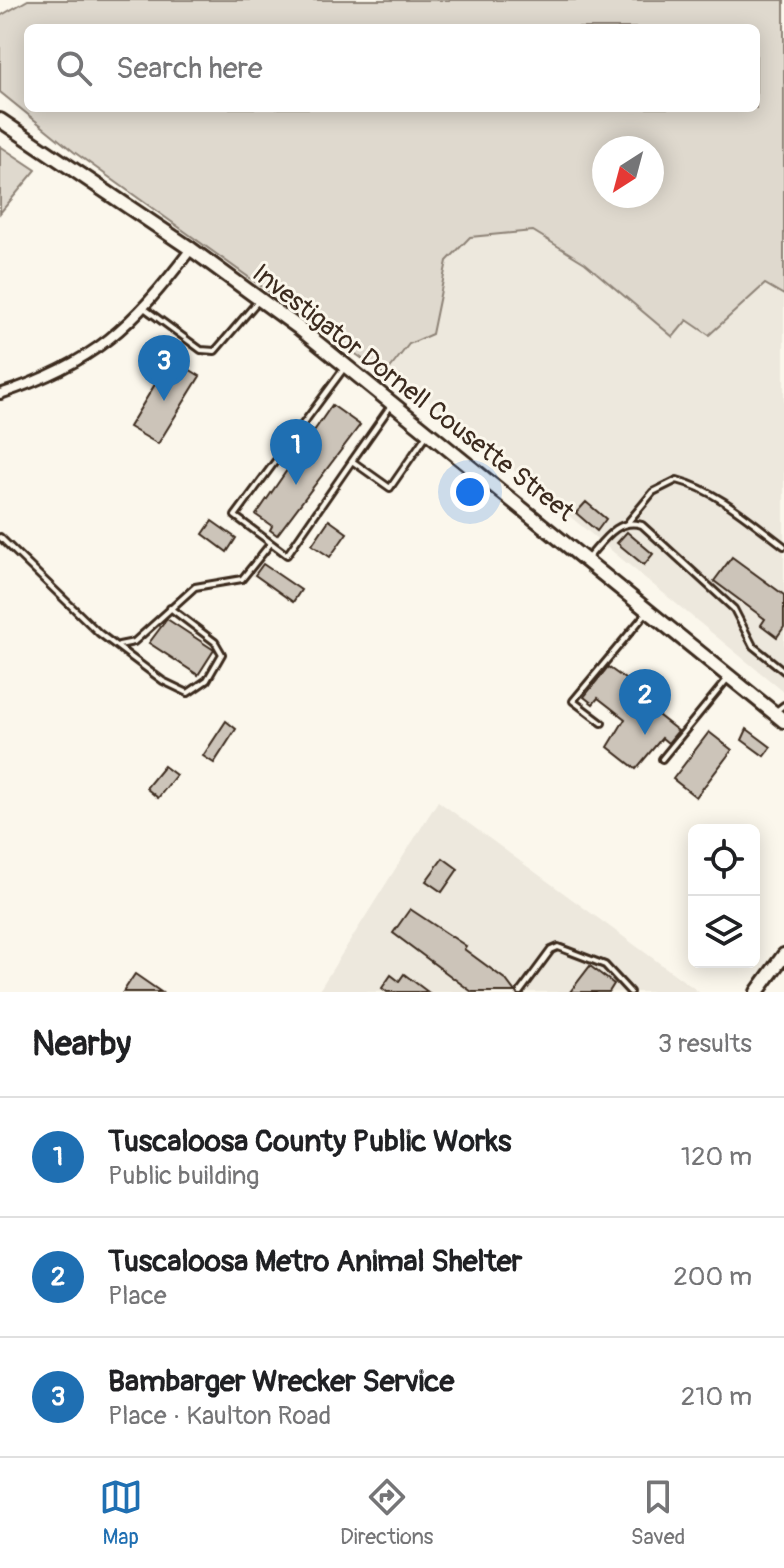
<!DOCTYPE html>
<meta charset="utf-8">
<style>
:root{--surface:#fff;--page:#f2f2f2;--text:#202124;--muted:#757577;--line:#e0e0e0;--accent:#1f6fb2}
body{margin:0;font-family:Pangolin,sans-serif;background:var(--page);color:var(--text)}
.controls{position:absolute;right:24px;bottom:24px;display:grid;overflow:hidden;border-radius:12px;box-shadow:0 4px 20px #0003}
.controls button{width:72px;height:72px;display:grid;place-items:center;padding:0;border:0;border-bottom:2px solid var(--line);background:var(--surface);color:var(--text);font:40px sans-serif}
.compass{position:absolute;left:592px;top:136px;width:72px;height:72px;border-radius:50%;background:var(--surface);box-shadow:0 4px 20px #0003;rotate:216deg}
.you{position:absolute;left:470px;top:492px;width:28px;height:28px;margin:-20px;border:6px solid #fff;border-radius:50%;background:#1a73e8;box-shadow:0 0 0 12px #1a73e833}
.badge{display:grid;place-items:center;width:52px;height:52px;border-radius:50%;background:var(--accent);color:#fff;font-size:26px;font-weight:700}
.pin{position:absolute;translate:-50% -66px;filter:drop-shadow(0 2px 4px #0008)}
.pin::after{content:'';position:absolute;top:42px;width:28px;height:24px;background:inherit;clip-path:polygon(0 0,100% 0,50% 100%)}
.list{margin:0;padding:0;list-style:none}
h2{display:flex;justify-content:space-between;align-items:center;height:104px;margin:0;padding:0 32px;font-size:34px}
h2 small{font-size:26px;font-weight:400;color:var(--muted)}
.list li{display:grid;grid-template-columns:52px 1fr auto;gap:24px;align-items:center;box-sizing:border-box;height:120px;padding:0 32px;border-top:2px solid var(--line)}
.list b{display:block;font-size:30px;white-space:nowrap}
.list p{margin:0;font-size:26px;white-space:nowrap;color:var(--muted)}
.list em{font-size:26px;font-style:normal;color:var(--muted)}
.icon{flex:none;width:44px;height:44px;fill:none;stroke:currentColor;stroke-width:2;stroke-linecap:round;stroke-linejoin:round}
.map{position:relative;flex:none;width:784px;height:992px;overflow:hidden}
.search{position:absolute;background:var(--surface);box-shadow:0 4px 20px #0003;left:24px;right:24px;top:24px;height:88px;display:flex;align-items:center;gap:20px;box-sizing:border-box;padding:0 28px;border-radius:12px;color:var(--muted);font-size:30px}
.sheet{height:464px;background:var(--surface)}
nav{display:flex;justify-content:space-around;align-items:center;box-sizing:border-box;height:112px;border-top:2px solid var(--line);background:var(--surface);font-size:22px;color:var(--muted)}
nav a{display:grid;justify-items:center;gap:4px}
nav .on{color:var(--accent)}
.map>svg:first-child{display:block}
.built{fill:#ede8dd}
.green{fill:#dfd9ce;stroke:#8d8276;stroke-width:2;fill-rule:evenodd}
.building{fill:#ccc4b9;stroke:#3b2a1e;stroke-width:2}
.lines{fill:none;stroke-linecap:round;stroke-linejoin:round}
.service-casing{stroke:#3b2a1e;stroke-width:10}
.minor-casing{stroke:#3b2a1e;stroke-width:14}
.secondary-casing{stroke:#3b2a1e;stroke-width:18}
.service{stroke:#fbf7ec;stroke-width:4}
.minor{stroke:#fbf7ec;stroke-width:8}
.secondary{stroke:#fbf7ec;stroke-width:12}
.labels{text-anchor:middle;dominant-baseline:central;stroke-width:6;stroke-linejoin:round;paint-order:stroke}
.street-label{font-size:26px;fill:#3b2a1e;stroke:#fbf7ec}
</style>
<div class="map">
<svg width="784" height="992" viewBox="0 0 784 992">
<rect width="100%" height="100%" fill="#fbf7ec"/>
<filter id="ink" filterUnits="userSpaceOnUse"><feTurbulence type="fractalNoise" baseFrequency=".0125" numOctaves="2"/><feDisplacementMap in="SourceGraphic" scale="16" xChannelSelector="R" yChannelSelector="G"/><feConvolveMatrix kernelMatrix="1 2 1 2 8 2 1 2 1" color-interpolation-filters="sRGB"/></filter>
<g filter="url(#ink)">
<path class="built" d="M 532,231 L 585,263 L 673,337 L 687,320 L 709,335 L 766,284 L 784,295 L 784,692 L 390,369 L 409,344 L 432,334 L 447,261 L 470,237 Z
M 438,801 L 699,992 L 318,992 Z"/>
<path class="green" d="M 28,0 L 784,0 L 784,295 L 765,284 L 709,335 L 687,320 L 673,337 L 585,263 L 533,231 L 470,237 L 447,261 L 432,334 L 409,344 L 385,375 L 74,152 L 0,92 L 0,16 ZM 756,28 L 756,108 L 28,108 L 28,28 ZM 652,148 L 652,196 L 604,196 L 604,148 Z
M 0,146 L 36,170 L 0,213 Z"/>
<path class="building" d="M 171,358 L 200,376 L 158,444 L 129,427 Z
M 332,405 L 360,425 L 277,535 L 270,530 L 272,526 L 256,515 Z
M 586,502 L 606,519 L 597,531 L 576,513 Z
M 329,520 L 347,533 L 330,557 L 312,545 Z
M 212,521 L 236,538 L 227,552 L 203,534 Z
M 627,532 L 653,554 L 644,565 L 617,543 Z
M 732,557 L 784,595 L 784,627 L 777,637 L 761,625 L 765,619 L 714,581 Z
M 263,564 L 301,590 L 293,602 L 255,575 Z
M 167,619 L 214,650 L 198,675 L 149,643 Z
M 608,667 L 632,684 L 638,692 L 635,697 L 678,731 L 668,743 L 662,738 L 636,769 L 608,747 L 625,719 L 598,698 L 593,704 L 584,697 Z
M 226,721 L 236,729 L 214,763 L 203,756 Z
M 747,729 L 771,747 L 764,756 L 742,740 Z
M 709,732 L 732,750 L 696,797 L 673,779 Z
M 164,766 L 176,775 L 158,798 L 146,788 Z
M 443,858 L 458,869 L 442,892 L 426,881 Z
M 410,909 L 466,946 L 464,949 L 506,980 L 515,992 L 472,992 L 393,933 Z
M 590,966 L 614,984 L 609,992 L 570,992 Z
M 135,974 L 161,992 L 123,992 Z
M 404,974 L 428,992 L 387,992 L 382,988 L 391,975 L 399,981 Z"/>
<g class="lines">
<g class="service-casing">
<path id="service" d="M 144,308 L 201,350 L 215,351 L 258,301
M 345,367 L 235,516 L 287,555 L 352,461
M 390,407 L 352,461 L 390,488 L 428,433
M 629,521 L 653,492 L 677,480 C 716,490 752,522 784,546
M 0,537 L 99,633 L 163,681 L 188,693 L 207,680 L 222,654 L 215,642 L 170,608
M 587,559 C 603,542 617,517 642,525 L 734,609 L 753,646 L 784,671
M 119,645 L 134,642 L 195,587 L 242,579 L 271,543
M 776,711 L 784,705
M 602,723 L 573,701 L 647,612
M 662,759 L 729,677
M 520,992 L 551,950 L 558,947 L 605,965 L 630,992"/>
</g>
<g class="minor-casing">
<path id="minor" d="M 0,394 C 94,363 132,327 191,249"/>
</g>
<g class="secondary-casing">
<path id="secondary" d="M 0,120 L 191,249 L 299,328 L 784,721
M 757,992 L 784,955"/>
</g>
<use href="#service" class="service"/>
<use href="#minor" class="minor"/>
<use href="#secondary" class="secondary"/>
</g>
</g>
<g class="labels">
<g class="street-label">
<text transform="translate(413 393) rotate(38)">Investigator Dornell Cousette Street</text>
</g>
</g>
</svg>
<div class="controls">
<button><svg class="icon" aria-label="locate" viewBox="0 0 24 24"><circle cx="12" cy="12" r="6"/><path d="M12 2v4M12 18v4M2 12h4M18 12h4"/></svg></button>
<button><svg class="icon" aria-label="layers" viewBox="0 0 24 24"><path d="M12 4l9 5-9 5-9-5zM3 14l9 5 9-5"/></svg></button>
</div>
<svg class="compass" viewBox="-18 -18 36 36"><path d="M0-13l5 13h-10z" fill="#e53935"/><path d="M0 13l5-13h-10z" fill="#757577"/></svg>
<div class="you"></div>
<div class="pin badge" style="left:296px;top:485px">1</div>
<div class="pin badge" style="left:645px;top:735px">2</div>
<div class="pin badge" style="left:164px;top:401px">3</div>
<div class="search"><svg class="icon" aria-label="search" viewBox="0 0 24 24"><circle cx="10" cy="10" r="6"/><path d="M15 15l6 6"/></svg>Search here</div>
</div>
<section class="sheet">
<h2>Nearby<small>3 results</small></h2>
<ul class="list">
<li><span class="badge">1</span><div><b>Tuscaloosa County Public Works</b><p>Public building</p></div><em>120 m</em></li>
<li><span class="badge">2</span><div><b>Tuscaloosa Metro Animal Shelter</b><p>Place</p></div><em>200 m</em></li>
<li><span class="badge">3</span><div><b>Bambarger Wrecker Service</b><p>Place · Kaulton Road</p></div><em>210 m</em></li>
</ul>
</section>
<nav>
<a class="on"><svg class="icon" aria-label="map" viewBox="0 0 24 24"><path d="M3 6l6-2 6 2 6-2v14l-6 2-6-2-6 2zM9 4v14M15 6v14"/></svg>Map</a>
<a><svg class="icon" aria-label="directions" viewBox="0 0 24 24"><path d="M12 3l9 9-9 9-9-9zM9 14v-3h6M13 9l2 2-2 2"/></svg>Directions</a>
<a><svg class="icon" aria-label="saved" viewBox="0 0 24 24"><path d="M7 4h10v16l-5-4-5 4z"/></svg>Saved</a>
</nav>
